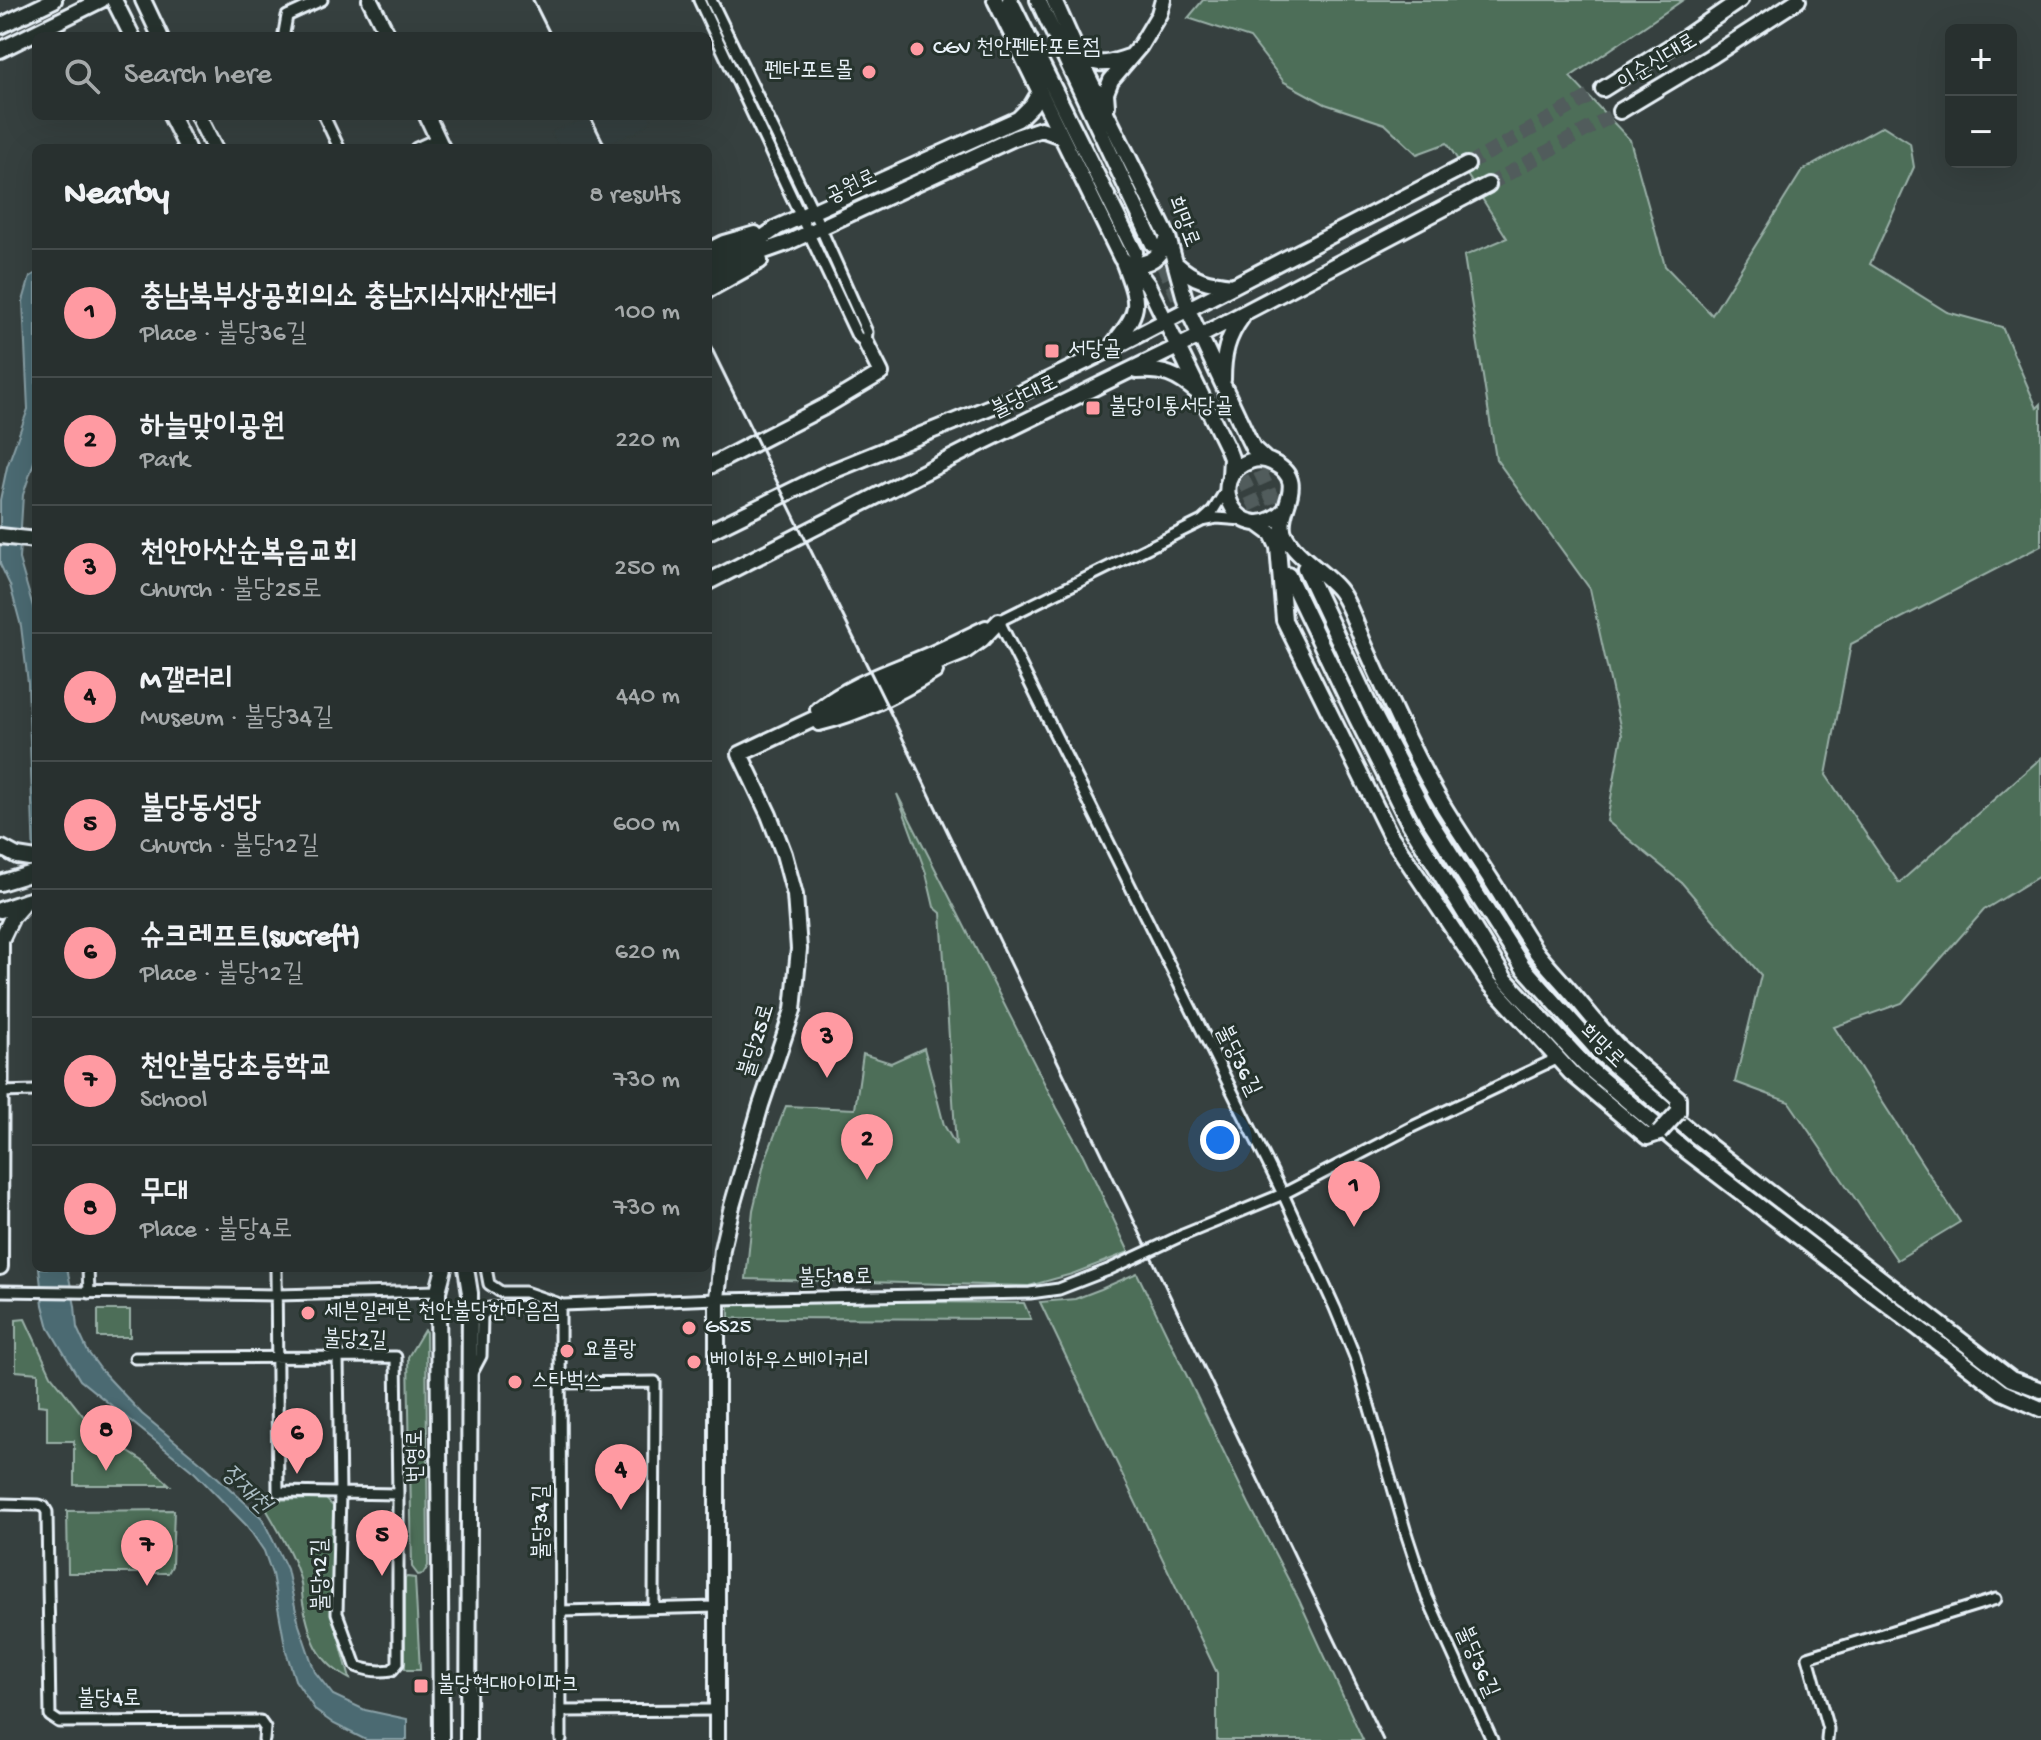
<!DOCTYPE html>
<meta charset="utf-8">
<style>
:root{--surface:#28302f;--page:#303837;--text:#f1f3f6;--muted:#a5a9aa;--line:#444b4b;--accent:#ff9aa2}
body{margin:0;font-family:"Gochi Hand","Poor Story",sans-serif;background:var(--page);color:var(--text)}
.controls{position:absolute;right:24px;top:24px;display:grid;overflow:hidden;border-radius:12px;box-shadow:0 8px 32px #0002}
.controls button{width:72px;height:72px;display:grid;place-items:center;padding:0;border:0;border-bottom:2px solid var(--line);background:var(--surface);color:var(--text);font:40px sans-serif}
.you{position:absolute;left:1220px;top:1140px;width:28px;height:28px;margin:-20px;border:6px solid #fff;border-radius:50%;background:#1a73e8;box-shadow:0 0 0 12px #1a73e833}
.badge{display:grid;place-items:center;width:52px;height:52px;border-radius:50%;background:var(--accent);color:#111;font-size:26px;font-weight:700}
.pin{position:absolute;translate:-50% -66px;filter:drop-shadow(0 2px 4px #0008)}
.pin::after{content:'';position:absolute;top:42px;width:28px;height:24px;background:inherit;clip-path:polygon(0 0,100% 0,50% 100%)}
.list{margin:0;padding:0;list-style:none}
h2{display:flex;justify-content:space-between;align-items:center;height:104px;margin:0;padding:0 32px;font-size:34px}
h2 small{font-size:26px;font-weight:400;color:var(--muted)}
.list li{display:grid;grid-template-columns:52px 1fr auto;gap:24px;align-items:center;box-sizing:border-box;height:128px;padding:0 32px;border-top:2px solid var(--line)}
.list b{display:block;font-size:30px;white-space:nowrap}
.list p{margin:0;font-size:26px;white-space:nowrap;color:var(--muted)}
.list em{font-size:26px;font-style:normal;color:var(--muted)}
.icon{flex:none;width:44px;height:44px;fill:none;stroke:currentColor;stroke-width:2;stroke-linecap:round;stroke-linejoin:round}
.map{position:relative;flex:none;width:2041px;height:1740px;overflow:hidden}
.search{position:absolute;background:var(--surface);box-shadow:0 8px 32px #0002;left:32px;top:32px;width:680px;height:88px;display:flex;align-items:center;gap:20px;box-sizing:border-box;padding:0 28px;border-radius:12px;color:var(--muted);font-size:30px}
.panel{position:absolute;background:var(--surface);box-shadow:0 8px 32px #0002;left:32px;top:144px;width:680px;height:1128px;border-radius:12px}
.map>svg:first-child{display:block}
.green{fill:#4d6e59;stroke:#9ab0a8;stroke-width:2}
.water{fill:#4b6b72;stroke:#8aa1a8;stroke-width:2}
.pier{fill:#36403f}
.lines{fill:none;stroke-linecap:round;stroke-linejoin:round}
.secondary-tunnel{stroke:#515b5b;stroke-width:14;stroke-dasharray:14 7;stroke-linecap:butt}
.street-casing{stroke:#e8f1f8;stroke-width:15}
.secondary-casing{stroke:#e8f1f8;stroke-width:20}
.street{stroke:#26332d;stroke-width:9}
.secondary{stroke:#26332d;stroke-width:14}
.rail{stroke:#e8f1f8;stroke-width:3}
.street-bridge-casing{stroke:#e8f1f8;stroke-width:15;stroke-linecap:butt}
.secondary-bridge-casing{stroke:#e8f1f8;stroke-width:20;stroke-linecap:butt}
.street-bridge{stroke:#26332d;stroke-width:9}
.secondary-bridge{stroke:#26332d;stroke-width:14}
.poi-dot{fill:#ff9aa2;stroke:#26332d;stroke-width:3}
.labels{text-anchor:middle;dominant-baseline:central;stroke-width:6;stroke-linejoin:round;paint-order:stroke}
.poi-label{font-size:22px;fill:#e8f1f8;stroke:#26332d;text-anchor:start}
.street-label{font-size:22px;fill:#e8f1f8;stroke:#26332d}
.water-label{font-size:24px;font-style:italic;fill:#a9bbc2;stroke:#26332d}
</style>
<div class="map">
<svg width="2041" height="1740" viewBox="0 0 2041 1740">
<rect width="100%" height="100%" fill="#36403f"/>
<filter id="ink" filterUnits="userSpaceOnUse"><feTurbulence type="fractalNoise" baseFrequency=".0125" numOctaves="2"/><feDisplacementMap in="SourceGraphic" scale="16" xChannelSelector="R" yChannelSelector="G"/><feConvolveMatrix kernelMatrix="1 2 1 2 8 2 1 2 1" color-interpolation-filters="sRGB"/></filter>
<g filter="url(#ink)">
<path class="green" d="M 1203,0 L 1683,0 L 1570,77 L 1630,140 L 1665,266 L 1712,315 L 1802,171 L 1883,126 L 1910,143 L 1914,167 L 1870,264 L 1947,312 L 2002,327 L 2037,408 L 2041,404 L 2041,546 L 1851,644 L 1826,775 L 1899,883 L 2041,758 L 2041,875 L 1984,910 L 1902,1003 L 1834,1027 L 1960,1222 L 1897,1260 L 1789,1102 L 1735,1082 L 1761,975 L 1682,883 L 1607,821 L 1622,735 L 1590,589 L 1496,459 L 1464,256 L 1507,238 L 1447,143 L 1417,154 L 1385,124 L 1325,104 L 1284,82 L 1250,38 L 1188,18 Z
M 897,794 L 1057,1108 L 1083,1155 L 1129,1252 L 1072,1274 L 1029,1286 L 746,1279 L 753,1210 L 765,1160 L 786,1106 L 855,1109 L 863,1054 L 891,1063 L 924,1048 L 944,1125 L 956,1146 L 941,913 L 934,907 L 926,873 Z
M 1137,1273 L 1249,1504 L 1299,1600 L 1363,1740 L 1217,1740 L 1217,1673 L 1040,1302 L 1075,1299 L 1101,1289 Z
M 735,1300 L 1024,1303 L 1031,1319 L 729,1318 L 729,1305 Z
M 98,1310 L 130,1310 L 130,1337 L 98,1337 Z
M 25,1319 L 51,1375 L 85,1418 L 108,1439 L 146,1463 L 170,1485 L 74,1485 L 74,1441 L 47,1441 L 47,1406 L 38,1405 L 38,1373 L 16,1371 L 16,1320 Z
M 424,1330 L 426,1332 L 428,1566 L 423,1574 L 418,1575 L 412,1567 L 408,1357 Z
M 326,1499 L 333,1506 L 332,1612 L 350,1679 C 317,1662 310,1638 303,1603 C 302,1595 302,1587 300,1579 C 292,1551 275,1525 261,1500 Z
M 174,1510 L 172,1566 L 168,1573 L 68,1573 L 67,1511 Z
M 407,1577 L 415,1578 L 420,1670 L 407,1670 L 405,1668 L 405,1578 Z"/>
<path class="water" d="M 36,273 L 36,456 L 23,495 L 19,559 L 36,617 L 36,919 L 28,683 L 21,626 L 10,585 L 0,564 L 0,500 L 7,467 L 28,409 L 23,301 L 30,277 Z
M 39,1268 L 67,1268 L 75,1306 L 77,1328 L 88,1352 L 102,1371 L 142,1414 L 205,1466 L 262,1518 L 287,1569 L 299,1625 L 315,1672 L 333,1695 L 365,1710 L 407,1719 L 407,1740 L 366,1740 L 334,1724 L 316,1711 L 295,1680 L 286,1651 L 272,1574 L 264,1551 L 247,1526 L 195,1473 L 80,1380 L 49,1328 L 43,1305 Z"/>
<path class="pier" d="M 593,116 L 650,116 L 652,121 L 635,133 L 595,148 L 560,148 L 551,132 Z"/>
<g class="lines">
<path class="secondary-tunnel" d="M 1467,165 L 1603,89
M 1488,185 L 1620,111
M 1154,246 L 1184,310
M 1251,452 L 1284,524
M 1233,458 L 1267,530"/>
<g class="street-casing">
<path id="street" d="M 699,0 L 857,336 L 866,343
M 711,0 L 813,211 L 867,332 L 866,343
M 285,36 L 284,33 L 287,16 L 322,0
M 324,116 L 339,148
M 416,148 L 438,138
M 1226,490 L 1213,511 L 1202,521 L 1217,518 L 1243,520
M 1202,521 L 999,621 L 1283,1194 L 1335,1308 L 1355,1357 L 1407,1536 L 1427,1597 L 1492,1740
M 0,1092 L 36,1091
M 1183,1235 L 1283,1194 L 1412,1127 L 1558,1058
M 88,1268 L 89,1293
M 276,1268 L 278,1492 L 398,1494
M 486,1268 L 489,1284 L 501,1292 L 525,1292 L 557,1303
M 0,1291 L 277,1295 L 438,1291
M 560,1304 L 561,1740
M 135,1358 L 396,1357 L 398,1494 L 398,1663 L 392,1670 C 379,1672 368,1671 356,1666 L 337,1613 L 340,1494 L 338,1359
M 472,1373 L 481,1356 L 482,1316 L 489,1308 L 717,1299 L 1030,1293 L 1059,1289 L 1108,1270
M 561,1383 L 655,1382 L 654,1608
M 0,1504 L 39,1505 L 44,1507 L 47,1512 L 50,1716 L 59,1722 L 260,1721 L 265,1728 L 264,1740
M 562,1611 L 716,1607
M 561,1711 L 718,1710
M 1827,1740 L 1828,1729 L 1808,1657 L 1996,1599"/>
</g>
<g class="secondary-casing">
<path id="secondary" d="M 114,0 L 132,36
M 143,0 L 160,36
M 370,0 L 388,36
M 995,0 L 1121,258 L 1142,277 L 1148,285 L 1228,450 L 1231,458 L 1230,476
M 1010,0 L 1135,252
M 1038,0 L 1153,244
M 1054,0 L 1088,76 L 1168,237 L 1188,310 L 1248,438 L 1253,448 L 1266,460
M 0,26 L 54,0
M 0,50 L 101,0
M 1080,51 C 1098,69 1106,64 1129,57
M 1603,89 L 1686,37 L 1740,0
M 1107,106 L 1106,93 L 1111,80 L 1140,46 L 1159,14 L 1163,0
M 1620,111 L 1710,57 L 1798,0
M 171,116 L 187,148
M 198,116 L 214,148
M 427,116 L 442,148
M 708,251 L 724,243 L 755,234
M 1128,264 C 1151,266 1160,257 1168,237
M 1176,264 C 1195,281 1208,283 1233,286
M 708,266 L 765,236 L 778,227 L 1018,119 L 1032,105 L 1039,93
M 708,278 L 753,255 L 787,243 L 1014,138 L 1041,129 L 1061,136
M 708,290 L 760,261
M 1111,347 C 1142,308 1140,307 1123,261
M 1136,371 C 1163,369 1177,375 1197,392
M 1223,380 C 1223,355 1227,337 1242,317
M 708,467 L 824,407 L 881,373 L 866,343
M 1285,510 C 1241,553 1201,477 1250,461 C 1258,458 1266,459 1273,463 C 1311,482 1275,510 1284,533 C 1294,556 1322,570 1338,589 C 1349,602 1357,628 1364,644 C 1389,699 1413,755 1444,807 C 1460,833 1477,858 1493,883 C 1507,905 1520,928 1535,950 C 1545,964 1559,978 1570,991 C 1585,1008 1598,1026 1614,1042 C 1633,1062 1657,1079 1678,1098 L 1678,1112
M 1257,523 L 1272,534 L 1278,547 L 1284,620 L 1390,835 L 1489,983 L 1571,1073 L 1647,1137 L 1659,1133
M 708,532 L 830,472 L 1005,401 L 1109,350 L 1467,165
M 0,536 L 36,540
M 1305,568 L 1371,709 L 1428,818 L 1523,967 L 1602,1055 L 1695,1135 L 2011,1379 L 2041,1390
M 1288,575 L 1356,717 L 1408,821 L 1505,979 L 1586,1066 L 1688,1152 L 2002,1392 L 2041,1409
M 708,582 L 983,442 L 1200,336 L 1488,185
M 818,710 C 853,683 890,672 929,655 C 948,647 967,637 986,628
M 819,723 C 861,713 898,693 935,671
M 2,848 L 17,856 L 36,859
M 0,883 L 36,872
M 0,910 L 36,898
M 0,1267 L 1,940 L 12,917 L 26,901
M 466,1268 L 470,1293 L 468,1740
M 441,1740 L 438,1291 L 444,1268
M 717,1740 L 717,1299 L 722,1249 L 732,1206 L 761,1105 L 793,1010 L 799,949 L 795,895 L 784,854 L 769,815 L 740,754 L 907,675 L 964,652 L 982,639 L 999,621"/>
</g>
<use href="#street" class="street"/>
<use href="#secondary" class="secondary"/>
<path class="rail" d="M 533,0 L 551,36
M 590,116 L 606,148
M 708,341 L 891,714 L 1383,1740"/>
<g class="street-bridge-casing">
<path id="street-bridge" d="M 1108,1270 L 1183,1235"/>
</g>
<g class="secondary-bridge-casing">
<path id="secondary-bridge" d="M 1659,1133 L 1678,1112"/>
</g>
<use href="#street-bridge" class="street-bridge"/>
<use href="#secondary-bridge" class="secondary-bridge"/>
</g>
</g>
<g class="poi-dot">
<circle cx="917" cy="49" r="8"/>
<circle cx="869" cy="72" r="8"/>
<rect x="1044" y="343" width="16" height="16" rx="4"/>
<rect x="1085" y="400" width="16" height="16" rx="4"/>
<circle cx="308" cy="1313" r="8"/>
<circle cx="689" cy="1328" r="8"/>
<circle cx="567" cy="1351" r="8"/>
<circle cx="694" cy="1362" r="8"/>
<circle cx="515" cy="1382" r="8"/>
<rect x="413" y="1678" width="16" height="16" rx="4"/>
</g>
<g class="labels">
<g class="poi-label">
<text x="933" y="49">CGV 천안펜타포트점</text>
<text x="853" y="72" text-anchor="end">펜타포트몰</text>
<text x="1068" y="351">서당골</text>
<text x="1109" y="408">불당이통서당골</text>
<text x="324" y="1313">세븐일레븐 천안불당한마음점</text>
<text x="705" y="1328">GS25</text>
<text x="583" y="1351">요플랑</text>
<text x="710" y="1362">베이하우스베이커리</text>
<text x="531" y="1382">스타벅스</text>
<text x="437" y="1686">불당현대아이파크</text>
</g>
<g class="street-label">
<text transform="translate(1658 63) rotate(-31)">이순신대로</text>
<text transform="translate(852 188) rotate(-25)">공원로</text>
<text transform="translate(1182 222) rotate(69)">희망로</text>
<text transform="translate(1025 398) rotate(-26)">불당대로</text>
<text transform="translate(758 1041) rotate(-73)">불당25로</text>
<text transform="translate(1601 1047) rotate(44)">희망로</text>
<text transform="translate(1237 1061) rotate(64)">불당36길</text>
<text transform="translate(835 1279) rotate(-1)">불당18로</text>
<text transform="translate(355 1341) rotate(2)">불당2길</text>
<text transform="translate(417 1456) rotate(-90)">번영로</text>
<text transform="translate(543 1522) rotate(-90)">불당34길</text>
<text transform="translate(322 1575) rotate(-91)">불당12길</text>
<text transform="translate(1476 1662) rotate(66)">불당36길</text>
<text x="109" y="1700">불당4로</text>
</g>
<g class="water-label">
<text transform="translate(245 1490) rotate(44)">장재천</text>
</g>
</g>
</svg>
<div class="controls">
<button>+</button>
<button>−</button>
</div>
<div class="you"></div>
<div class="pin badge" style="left:1354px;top:1227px">1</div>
<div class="pin badge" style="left:867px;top:1180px">2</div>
<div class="pin badge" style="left:827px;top:1078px">3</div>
<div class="pin badge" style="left:621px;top:1510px">4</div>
<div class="pin badge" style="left:382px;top:1576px">5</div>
<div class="pin badge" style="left:297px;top:1474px">6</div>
<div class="pin badge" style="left:147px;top:1586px">7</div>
<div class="pin badge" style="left:106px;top:1471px">8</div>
<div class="search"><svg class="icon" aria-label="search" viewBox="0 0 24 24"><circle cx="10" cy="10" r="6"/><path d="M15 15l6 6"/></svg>Search here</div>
<section class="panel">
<h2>Nearby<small>8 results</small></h2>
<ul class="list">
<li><span class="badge">1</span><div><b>충남북부상공회의소 충남지식재산센터</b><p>Place · 불당36길</p></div><em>100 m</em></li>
<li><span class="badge">2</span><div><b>하늘맞이공원</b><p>Park</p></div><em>220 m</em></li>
<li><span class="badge">3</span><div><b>천안아산순복음교회</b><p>Church · 불당25로</p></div><em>250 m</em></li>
<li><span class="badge">4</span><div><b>M갤러리</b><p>Museum · 불당34길</p></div><em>440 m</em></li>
<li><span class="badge">5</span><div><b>불당동성당</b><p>Church · 불당12길</p></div><em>600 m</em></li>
<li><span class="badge">6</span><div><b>슈크레프트(sucreft)</b><p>Place · 불당12길</p></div><em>620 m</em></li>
<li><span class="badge">7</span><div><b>천안불당초등학교</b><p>School</p></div><em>730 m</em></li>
<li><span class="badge">8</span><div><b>무대</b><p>Place · 불당4로</p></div><em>730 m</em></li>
</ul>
</section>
</div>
